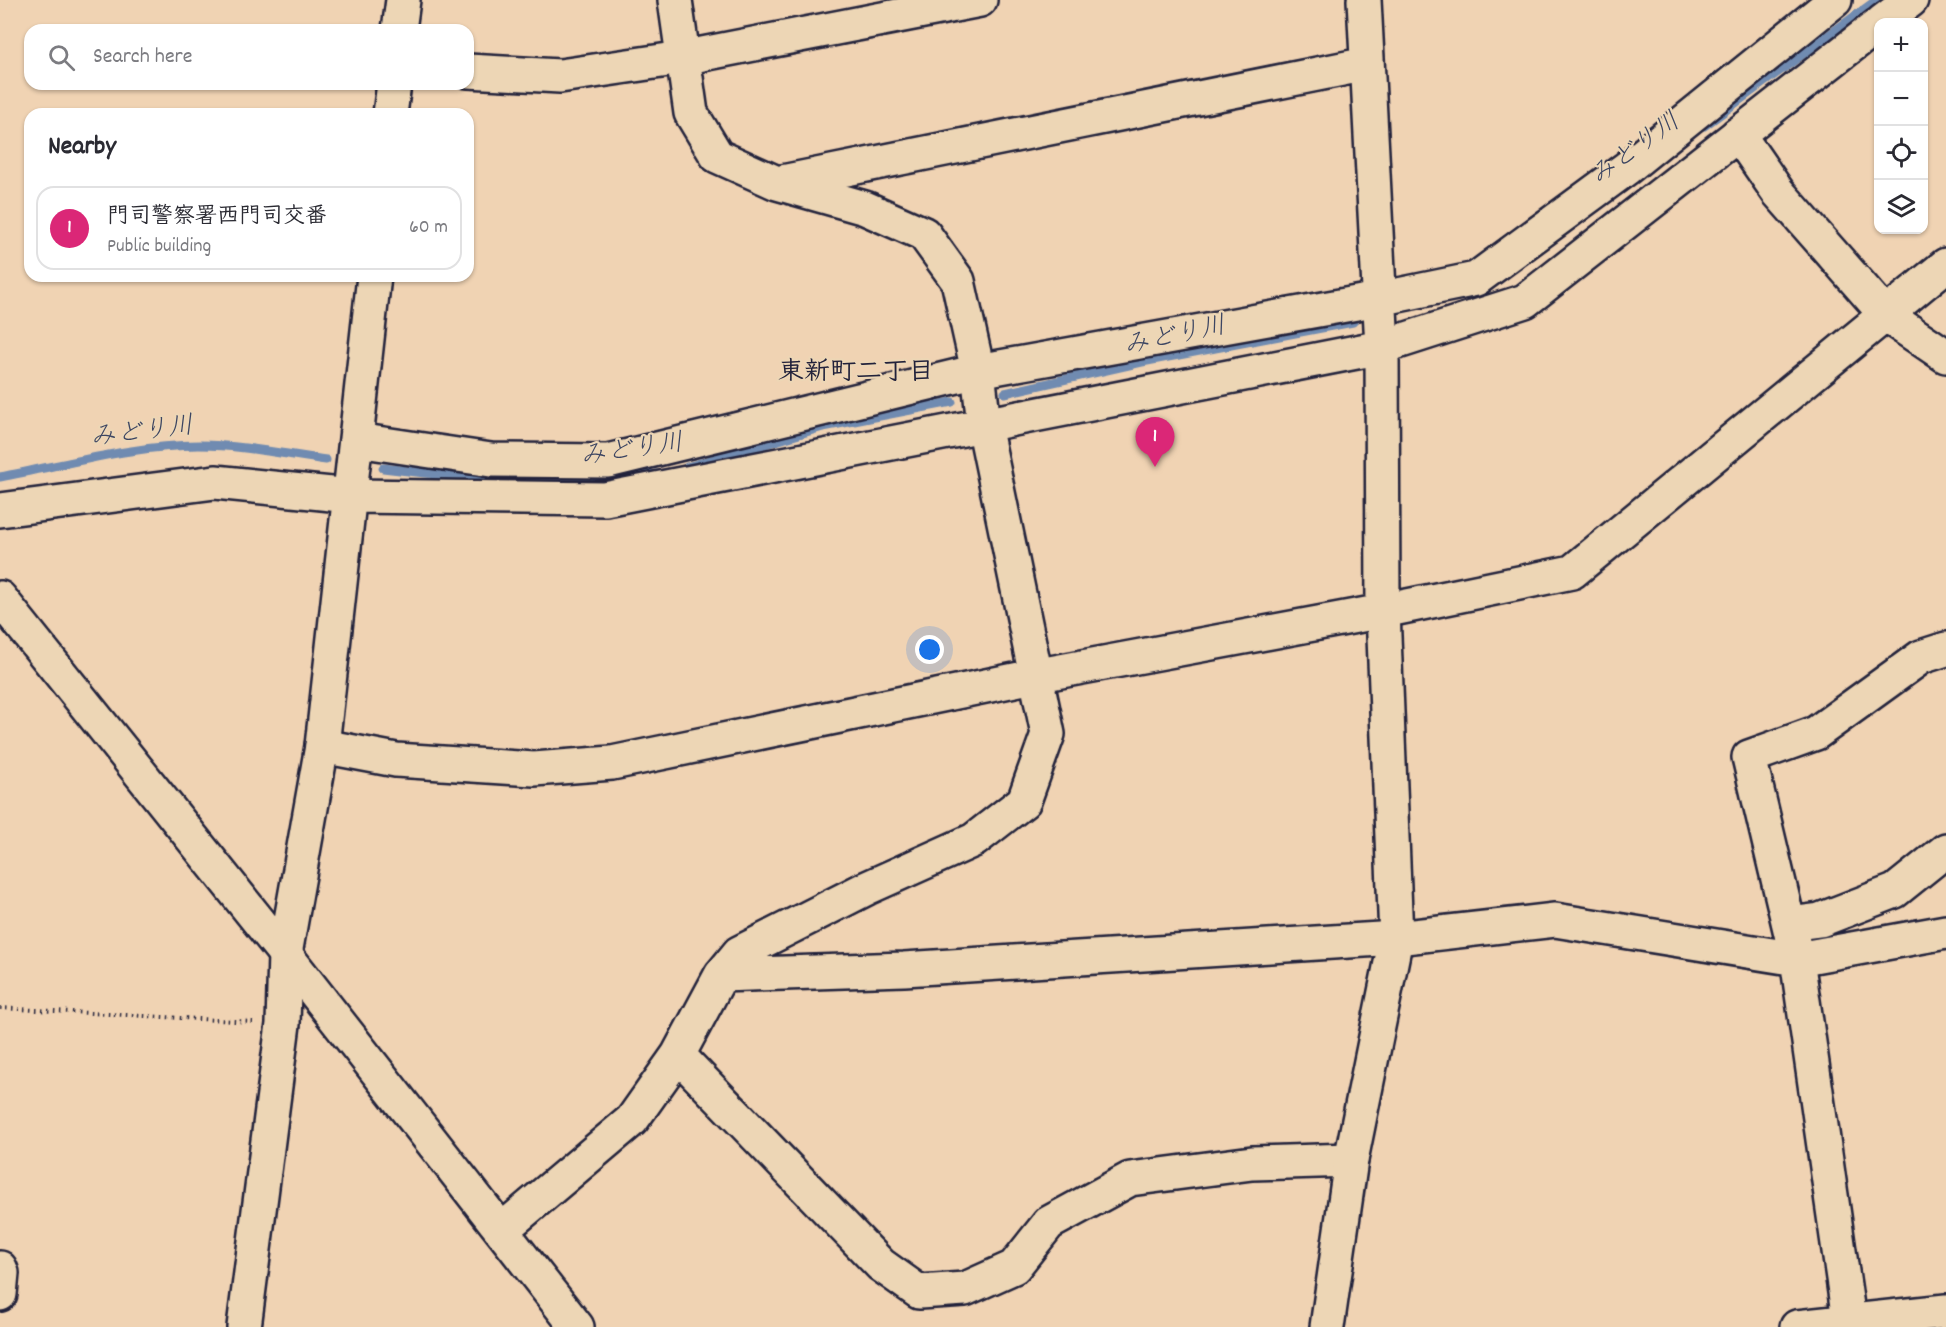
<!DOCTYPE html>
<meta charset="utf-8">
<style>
:root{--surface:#fff;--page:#f7f7f7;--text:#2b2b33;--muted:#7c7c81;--line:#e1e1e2;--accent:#db2777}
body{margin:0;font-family:Dekko,"Klee One",sans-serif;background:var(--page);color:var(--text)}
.controls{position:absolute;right:18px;top:18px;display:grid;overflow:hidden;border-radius:12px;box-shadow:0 2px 4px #0004}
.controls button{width:54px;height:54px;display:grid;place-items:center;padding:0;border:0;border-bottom:2px solid var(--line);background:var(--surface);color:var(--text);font:30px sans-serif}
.you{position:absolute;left:930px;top:650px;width:21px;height:21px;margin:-15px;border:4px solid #fff;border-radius:50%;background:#1a73e8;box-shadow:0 0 0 9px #1a73e833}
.badge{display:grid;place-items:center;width:39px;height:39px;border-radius:50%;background:var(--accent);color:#fff;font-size:20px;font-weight:700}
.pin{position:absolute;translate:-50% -50px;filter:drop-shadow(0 2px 3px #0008)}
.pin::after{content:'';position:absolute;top:32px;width:21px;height:18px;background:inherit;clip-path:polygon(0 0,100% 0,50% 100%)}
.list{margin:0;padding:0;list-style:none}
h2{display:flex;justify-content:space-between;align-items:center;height:78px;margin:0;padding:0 24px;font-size:26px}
h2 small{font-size:20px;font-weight:400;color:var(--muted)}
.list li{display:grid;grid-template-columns:39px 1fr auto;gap:18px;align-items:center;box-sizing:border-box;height:84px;margin:0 12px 12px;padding:0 12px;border:2px solid var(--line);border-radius:18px}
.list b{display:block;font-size:22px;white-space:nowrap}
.list p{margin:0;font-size:20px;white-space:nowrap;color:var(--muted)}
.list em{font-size:20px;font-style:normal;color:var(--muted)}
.icon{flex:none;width:33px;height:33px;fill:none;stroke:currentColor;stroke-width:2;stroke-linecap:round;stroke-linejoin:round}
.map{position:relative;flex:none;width:1946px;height:1327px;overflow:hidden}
.search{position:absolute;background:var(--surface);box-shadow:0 2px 4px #0004;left:24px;top:24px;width:450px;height:66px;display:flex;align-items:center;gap:15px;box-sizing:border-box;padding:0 21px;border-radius:18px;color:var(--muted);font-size:22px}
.panel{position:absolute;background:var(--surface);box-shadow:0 2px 4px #0004;left:24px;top:108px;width:450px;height:174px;border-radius:18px}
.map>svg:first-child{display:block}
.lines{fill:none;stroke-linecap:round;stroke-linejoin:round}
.stream{stroke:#6f8bb1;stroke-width:9}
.minor-casing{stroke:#22223b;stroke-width:38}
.tertiary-casing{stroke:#22223b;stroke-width:38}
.path{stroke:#22223b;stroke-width:4;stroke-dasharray:1.5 4.5;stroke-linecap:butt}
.minor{stroke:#edd6b5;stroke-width:33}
.tertiary{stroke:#edd6b5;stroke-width:33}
.labels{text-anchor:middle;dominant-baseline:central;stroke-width:4.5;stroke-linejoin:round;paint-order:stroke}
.water-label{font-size:26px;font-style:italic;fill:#3c4562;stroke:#edd6b5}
.neighbourhood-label{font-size:26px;font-weight:bold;fill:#22223b;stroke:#edd6b5}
</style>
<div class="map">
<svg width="1946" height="1327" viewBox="0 0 1946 1327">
<rect width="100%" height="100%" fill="#f0d3b3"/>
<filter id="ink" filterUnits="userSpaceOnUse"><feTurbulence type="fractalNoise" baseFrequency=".0167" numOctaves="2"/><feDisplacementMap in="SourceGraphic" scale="12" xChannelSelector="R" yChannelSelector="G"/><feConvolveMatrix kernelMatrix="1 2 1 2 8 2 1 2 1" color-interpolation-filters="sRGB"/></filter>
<g filter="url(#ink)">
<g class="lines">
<path class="stream" d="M 1704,126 L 1877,0
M 1005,393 L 1142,362 L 1353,322
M 687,467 L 823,427 L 952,402
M 383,468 L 425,473 L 551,482 L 656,474
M 0,477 C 65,465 133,445 199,445 C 241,445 284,454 326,460"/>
<g class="minor-casing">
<path id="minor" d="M 675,0 L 691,113 L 717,156 L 777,183 L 865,208 L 924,234 L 958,281 L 978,371 L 984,425 L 1048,734 L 1024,801 L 974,840 L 867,888 L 739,953 L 721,975
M 1364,0 L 1382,347
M 468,71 L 560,76 L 682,58 L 980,0
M 1738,134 L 1778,192 L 1887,316 L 1946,356
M 782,182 L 1367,64
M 357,440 L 491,460 L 608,461 L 978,371 L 1379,299 L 1476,279 L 1627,168 L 1835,0
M 0,598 L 285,954 L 577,1327
M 322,746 L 396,760 L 534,769 L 612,763 L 1034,676 L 1383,611 L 1572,572 L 1946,265
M 1789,924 L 1820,920 L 1895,891 L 1946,850
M 678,1055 L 881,1265 L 919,1292 L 965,1289 L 1014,1267 L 1049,1223 L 1130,1179 L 1252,1163 L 1351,1160
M 503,1229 L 632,1120 L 678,1055 L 721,975 L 904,969 L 1396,938 L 1555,920 L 1797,959 L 1946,932
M 0,1268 L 2,1273 L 0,1294
M 1850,1327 L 1797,959 L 1749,757 L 1816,733 L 1921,657 L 1946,649"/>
</g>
<g class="tertiary-casing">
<path id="tertiary" d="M 1882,22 L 1911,0
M 399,30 L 403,0
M 390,114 L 394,84
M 0,510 L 215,482 L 351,496 L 605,499 L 1382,347 L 1525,301 L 1878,25
M 244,1327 L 283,1024 L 285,954 L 322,746 L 374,276
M 1327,1327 L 1351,1160 L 1396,938 L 1383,611 L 1382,347
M 1797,1327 L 1946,1311"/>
</g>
<path class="path" d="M 0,1008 L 253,1022"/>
<use href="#minor" class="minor"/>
<use href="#tertiary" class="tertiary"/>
</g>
</g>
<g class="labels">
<g class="water-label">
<text transform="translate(1636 150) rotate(-36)">みどり川</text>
<text transform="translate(1175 337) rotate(-12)">みどり川</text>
<text transform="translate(142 433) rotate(-7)">みどり川</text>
<text transform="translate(632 451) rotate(-8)">みどり川</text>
</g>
<g class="neighbourhood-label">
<text x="856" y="373">東新町二丁目</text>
</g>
</g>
</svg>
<div class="controls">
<button>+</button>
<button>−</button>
<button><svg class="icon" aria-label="locate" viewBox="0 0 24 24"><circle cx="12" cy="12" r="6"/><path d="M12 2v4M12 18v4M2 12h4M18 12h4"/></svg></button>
<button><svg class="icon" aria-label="layers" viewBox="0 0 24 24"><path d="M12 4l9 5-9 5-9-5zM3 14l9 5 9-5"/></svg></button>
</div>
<div class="you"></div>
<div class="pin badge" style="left:1155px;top:467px">1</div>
<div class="search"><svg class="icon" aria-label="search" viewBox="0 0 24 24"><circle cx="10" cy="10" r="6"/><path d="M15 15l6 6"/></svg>Search here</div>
<section class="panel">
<h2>Nearby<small></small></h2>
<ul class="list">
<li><span class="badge">1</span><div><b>門司警察署西門司交番</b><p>Public building</p></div><em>60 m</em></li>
</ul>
</section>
</div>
